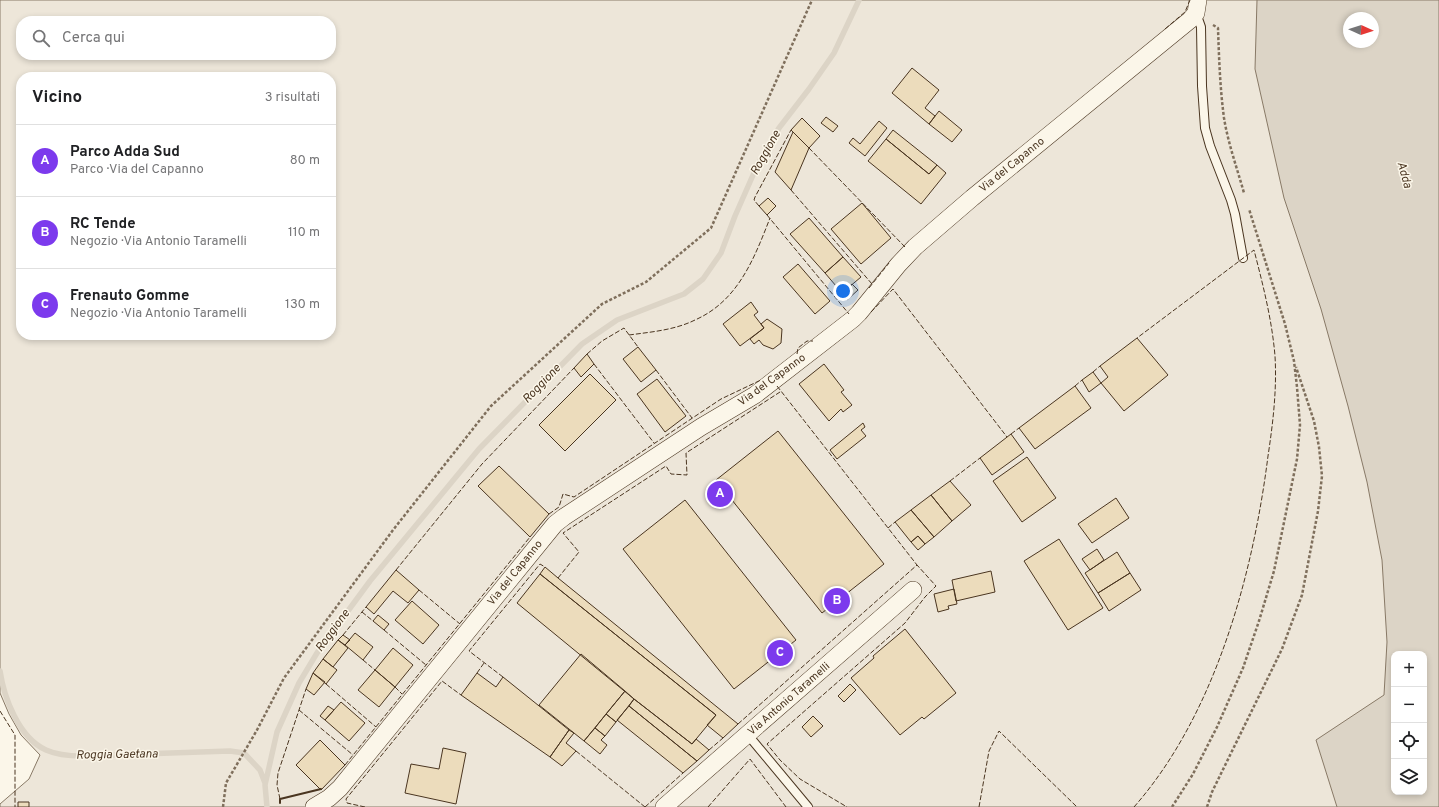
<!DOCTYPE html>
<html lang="it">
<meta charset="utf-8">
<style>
:root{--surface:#fff;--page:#f6f6f6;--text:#202124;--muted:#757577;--line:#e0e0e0;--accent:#7c3aed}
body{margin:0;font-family:Overpass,sans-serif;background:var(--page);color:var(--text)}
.controls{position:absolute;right:12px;bottom:12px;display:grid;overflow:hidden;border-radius:8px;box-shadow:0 2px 6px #0003}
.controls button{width:36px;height:36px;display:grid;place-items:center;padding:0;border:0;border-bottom:1px solid var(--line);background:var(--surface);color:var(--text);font:20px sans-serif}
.compass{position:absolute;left:1343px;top:12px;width:36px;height:36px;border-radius:50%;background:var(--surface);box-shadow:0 2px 6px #0003;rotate:93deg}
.you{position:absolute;left:843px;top:291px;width:14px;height:14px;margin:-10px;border:3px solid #fff;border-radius:50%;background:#1a73e8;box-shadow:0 0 0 6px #1a73e833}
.badge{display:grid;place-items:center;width:26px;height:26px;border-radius:50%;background:var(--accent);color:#fff;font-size:13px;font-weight:700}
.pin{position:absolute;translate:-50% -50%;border:2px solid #fff;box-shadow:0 1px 4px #0006}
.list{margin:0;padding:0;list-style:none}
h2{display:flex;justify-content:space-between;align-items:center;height:52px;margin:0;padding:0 16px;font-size:17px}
h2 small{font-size:13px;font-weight:400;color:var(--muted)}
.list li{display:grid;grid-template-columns:26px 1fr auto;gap:12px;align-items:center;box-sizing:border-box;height:72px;padding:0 16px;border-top:1px solid var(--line)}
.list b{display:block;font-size:15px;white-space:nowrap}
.list p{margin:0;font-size:13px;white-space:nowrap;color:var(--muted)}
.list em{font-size:13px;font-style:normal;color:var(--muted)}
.icon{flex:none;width:22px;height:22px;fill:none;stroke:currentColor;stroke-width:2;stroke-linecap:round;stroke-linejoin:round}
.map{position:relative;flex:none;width:1439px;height:807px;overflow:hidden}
.search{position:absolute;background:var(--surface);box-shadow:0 2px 6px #0003;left:16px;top:16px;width:320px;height:44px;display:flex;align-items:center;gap:10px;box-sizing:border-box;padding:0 14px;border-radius:16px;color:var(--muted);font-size:15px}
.panel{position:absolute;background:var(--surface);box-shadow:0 2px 6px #0003;left:16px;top:72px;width:320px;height:268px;border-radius:16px}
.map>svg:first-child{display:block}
.green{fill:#ede6d9;stroke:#887966;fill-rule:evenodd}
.water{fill:#dcd4c6;stroke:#887966;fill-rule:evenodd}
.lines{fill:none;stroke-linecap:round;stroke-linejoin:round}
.stream{stroke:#dcd4c6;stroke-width:5.5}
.building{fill:#ecdcbc;stroke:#4a3520}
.service-casing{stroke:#4a3520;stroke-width:10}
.minor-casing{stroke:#4a3520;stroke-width:18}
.path{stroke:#7f6f5c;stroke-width:2.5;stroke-dasharray:3 2;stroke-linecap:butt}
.service{stroke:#fbf6e9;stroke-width:8}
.minor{stroke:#fbf6e9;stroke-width:17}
.fence{stroke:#4a3520;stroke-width:1;stroke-dasharray:5 2;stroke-linecap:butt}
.wall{stroke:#4a3520;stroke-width:2}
.labels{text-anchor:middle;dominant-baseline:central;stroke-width:3;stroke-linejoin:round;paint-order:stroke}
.street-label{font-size:11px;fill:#4a3520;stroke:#fbf6e9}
.water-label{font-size:12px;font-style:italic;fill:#4a3520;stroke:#fbf6e9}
</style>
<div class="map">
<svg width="1439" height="807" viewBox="0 0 1439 807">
<rect width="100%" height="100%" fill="#fbf6e9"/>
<path class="green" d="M 0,0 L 1439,0 L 1439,807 L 0,807 L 0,804 L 29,779 L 40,755 L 21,735 L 9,714 L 0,693 ZM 1349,18 L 1373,18 L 1373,42 L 1349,42 ZM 21,21 L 331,21 L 331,55 L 21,55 ZM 21,77 L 331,77 L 331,335 L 21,335 ZM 1394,654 L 1424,654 L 1424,792 L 1394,792 Z"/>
<path class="water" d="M 1257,0 L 1439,0 L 1439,807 L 1337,807 L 1316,740 L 1384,695 L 1387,642 L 1382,560 L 1367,482 L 1348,406 L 1321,309 L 1284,198 L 1255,69 ZM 1349,18 L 1373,18 L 1373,42 L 1349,42 ZM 1394,654 L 1424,654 L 1424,792 L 1394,792 Z"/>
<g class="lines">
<path class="stream" d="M 0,671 C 4,698 19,738 46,750 C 57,755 70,756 82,756 L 230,751 L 244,753 L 260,770 L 265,783
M 267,807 L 265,785 L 277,732 L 299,683 L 317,653 L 370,581 L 479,449 L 582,344 L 617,320 L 684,294 L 703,279 L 721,253 L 735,216 L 757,166 L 779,128 L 809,89 L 834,53 L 859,0"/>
</g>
<path class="building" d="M 912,68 L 939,90 L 925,108 L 935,116 L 929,124 L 892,93 Z
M 939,111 L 962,130 L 952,142 L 929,124 Z
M 826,117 L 838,126 L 833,132 L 821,123 Z
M 802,118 L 820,136 L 809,148 L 791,130 Z
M 879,121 L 887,128 L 865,156 L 849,143 L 853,138 L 860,144 Z
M 893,130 L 937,165 L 929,174 L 886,139 Z
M 793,132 L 809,148 L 791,190 L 775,172 Z
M 886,139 L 929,174 L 937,165 L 946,173 L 921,204 L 868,161 Z
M 768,198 L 776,206 L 767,215 L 759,206 Z
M 862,203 L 891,238 L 861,264 L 831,229 Z
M 809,218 L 843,257 L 825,273 L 790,234 Z
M 843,257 L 861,277 L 842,293 L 825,273 Z
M 798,264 L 830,301 L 815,314 L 783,277 Z
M 852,284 L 858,290 L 847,300 L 842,293 Z
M 751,302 L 758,312 L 754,315 L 764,328 L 740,346 L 723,324 Z
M 767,319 L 782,329 L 781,343 L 773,349 L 763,345 L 759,340 L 754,344 L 750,339 L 764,328 L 761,324 Z
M 1137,338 L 1168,375 L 1124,411 L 1101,383 L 1108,377 L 1100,366 Z
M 638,347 L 656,370 L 641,382 L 623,359 Z
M 587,354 L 594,364 L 581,377 L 574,368 Z
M 824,364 L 844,390 L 841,392 L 852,405 L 843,412 L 841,409 L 829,421 L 799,384 Z
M 1093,372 L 1101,383 L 1089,392 L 1082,380 Z
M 590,374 L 616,400 L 565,451 L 539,425 Z
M 657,379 L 686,416 L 665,432 L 637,394 Z
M 1075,386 L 1091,408 L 1035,449 L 1019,428 Z
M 863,423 L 865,427 L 861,430 L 866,436 L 837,459 L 830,450 Z
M 778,431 L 884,564 L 822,613 L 716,480 Z
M 1011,434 L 1024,452 L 992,475 L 980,458 Z
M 1027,457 L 1056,498 L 1022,522 L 993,481 Z
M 499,466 L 549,514 L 530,537 L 478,486 Z
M 950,481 L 971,505 L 952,521 L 931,495 Z
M 931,495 L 952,521 L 934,537 L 911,510 Z
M 1116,498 L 1129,518 L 1092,543 L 1078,524 Z
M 685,500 L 796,640 L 734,689 L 623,549 Z
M 911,510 L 934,537 L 925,544 L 918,536 L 911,542 L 895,522 Z
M 918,536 L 925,544 L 918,550 L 911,542 Z
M 1059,539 L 1103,608 L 1068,630 L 1024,561 Z
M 1097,549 L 1104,560 L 1090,570 L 1082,559 Z
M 1117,552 L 1130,573 L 1098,593 L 1085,573 Z
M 545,567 L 558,578 L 738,724 L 723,738 L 707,725 L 716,715 L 540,574 Z
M 396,570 L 419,590 L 408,603 L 393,591 L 374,614 L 366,607 Z
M 991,571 L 995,592 L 956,601 L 952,580 Z
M 1130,573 L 1141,590 L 1109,611 L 1098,593 Z
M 540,574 L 716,715 L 692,744 L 634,699 L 517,603 Z
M 954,589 L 957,604 L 948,606 L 949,609 L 938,612 L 934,594 Z
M 412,601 L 439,625 L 423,644 L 395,620 Z
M 378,615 L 389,624 L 384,630 L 373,621 Z
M 905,629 L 956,693 L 924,719 L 922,717 L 900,735 L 851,678 L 874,658 L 873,656 Z
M 355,633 L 373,647 L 363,660 L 345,645 Z
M 343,635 L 350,640 L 345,645 L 338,640 Z
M 338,640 L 348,648 L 333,667 L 323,659 Z
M 393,648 L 413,665 L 395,687 L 375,670 Z
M 581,654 L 625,691 L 584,741 L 539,705 Z
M 323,659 L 337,670 L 326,684 L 313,673 Z
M 375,670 L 395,687 L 379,707 L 358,690 Z
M 313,673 L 325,682 L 314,695 L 306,689 Z
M 477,673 L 496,687 L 503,677 L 569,730 L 550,757 L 461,695 Z
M 850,684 L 856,690 L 844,702 L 838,696 Z
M 625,691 L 634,699 L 616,722 L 606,714 Z
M 634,699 L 692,744 L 696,739 L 709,750 L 697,761 L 629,706 Z
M 341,702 L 365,723 L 349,741 L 325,720 Z
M 328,706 L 334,710 L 325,720 L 320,716 Z
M 629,706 L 697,761 L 683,773 L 617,720 Z
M 606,714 L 616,722 L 605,736 L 595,728 Z
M 813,716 L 823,726 L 811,737 L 802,727 Z
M 595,728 L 605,736 L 601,740 L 607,745 L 600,754 L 584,741 Z
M 569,730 L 574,733 L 566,743 L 576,751 L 562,766 L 550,757 Z
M 320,740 L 345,765 L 321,790 L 296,765 Z
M 443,748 L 466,753 L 456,804 L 405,793 L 411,764 L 439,769 Z
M 18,802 L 29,802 L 29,807 L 18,807 Z"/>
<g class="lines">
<g class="service-casing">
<path id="service" d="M 1196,13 L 1201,27 L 1202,86 L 1205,128 L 1210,146 L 1231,200 L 1235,214 L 1243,258
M 748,735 L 808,807"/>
</g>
<g class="minor-casing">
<path id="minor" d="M 314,807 L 329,798 L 340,788 L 555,524 L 564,517 L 701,427 L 755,395 L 853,319 L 859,313 L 898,265 L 915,247 L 972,198 L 1190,20 L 1196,13 L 1198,0
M 664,807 L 913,590"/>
</g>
<path class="path" d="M 1213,25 L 1218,28 C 1219,58 1220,88 1224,118 C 1228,143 1237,168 1244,193
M 223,807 L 226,783 L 257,730 L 284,678 L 393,530 L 491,406 L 602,304 L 646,282 L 711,228 L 812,0
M 1172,807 L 1193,774 L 1217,727 L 1243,668 L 1259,621 L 1274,571 L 1297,459 L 1300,425 L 1297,387 L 1294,361 L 1285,324 L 1249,209
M 1207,807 L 1212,792 L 1282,649 L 1302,595 L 1318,511 L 1322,476 L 1319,447 L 1314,421 L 1296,367"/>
<use href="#service" class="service"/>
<use href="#minor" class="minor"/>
<path class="fence" d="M 1165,29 L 1185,12 L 1190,0
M 809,148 L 905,247
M 791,190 L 872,284
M 759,206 L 754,200 L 755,197 L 791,130
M 767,215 L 849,314
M 869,288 L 889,263
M 871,312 L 893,289 L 1007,437
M 629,335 C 651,332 675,330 695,320 C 738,301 754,259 770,218
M 587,354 L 602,341 L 624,328 L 638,347
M 797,354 L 798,348 L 807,341 L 813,341
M 594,364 L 654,443
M 656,370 L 692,418
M 1093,372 L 1100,366
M 777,386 L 917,565
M 1075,386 L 1082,380
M 1011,434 L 1019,428
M 950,481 L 980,458
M 549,514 L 559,507 L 563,494 L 574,497 L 721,399 L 761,380
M 888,528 L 895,522
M 396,570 L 482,464 L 574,368
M 558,578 L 579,552 L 563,533 L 666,466 L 671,474 L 687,475 L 686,453 L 780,392
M 419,590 L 460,624
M 362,612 L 373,621
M 384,630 L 426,665
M 343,635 L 366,607
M 363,660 L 375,670
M 477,673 L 484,663
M 503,677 L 469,651 L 540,564 L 545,567
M 326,684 L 376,727
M 395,687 L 402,694
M 299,710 L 353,755
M 0,711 L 15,735 L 15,807
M 738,724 L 917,565 L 936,586 L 925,597 L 905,623 L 767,744 L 780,760 L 800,779 L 847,807
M 709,750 L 723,738
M 576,751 L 645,807
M 345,765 L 530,537
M 280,799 L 277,785 L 278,773 L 306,689
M 365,807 L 347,803 L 346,799 L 442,681 L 461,695
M 645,807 L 683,773
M 708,807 L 750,759 L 786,807
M 979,807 L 989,751 L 999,731 L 1077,807
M 1134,807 C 1215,715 1253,575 1268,456 C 1273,423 1277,389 1275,356 C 1272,320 1263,285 1254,250 L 1137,338"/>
<path class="wall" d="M 280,803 L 280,799 L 321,789"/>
</g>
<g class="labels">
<g class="street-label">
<text transform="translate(1012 165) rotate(-39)">Via del Capanno</text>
<text transform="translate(772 380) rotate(-36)">Via del Capanno</text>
<text transform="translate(515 573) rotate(-51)">Via del Capanno</text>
<text transform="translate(789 699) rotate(-41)">Via Antonio Taramelli</text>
</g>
<g class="water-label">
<text transform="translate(766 153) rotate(-61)">Roggione</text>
<text transform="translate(1404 175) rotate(75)">Adda</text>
<text transform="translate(542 384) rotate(-46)">Roggione</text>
<text transform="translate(333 631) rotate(-54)">Roggione</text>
<text transform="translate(117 755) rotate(-1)">Roggia Gaetana</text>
</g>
</g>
</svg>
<div class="controls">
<button>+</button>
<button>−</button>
<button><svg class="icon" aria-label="locate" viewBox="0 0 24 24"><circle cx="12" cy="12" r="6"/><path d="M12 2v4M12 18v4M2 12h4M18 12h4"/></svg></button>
<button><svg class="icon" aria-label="layers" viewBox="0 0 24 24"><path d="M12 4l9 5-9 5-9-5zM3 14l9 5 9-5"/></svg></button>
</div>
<svg class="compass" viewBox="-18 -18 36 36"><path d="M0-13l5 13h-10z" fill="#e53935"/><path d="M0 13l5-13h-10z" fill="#757577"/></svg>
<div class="you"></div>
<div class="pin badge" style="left:720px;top:494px">A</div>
<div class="pin badge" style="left:837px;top:601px">B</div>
<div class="pin badge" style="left:780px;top:653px">C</div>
<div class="search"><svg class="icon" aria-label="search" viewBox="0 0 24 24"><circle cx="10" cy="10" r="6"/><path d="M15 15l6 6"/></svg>Cerca qui</div>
<section class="panel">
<h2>Vicino<small>3 risultati</small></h2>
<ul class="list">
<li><span class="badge">A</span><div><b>Parco Adda Sud</b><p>Parco · Via del Capanno</p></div><em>80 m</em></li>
<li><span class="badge">B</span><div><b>RC Tende</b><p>Negozio · Via Antonio Taramelli</p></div><em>110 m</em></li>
<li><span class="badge">C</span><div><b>Frenauto Gomme</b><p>Negozio · Via Antonio Taramelli</p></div><em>130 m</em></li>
</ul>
</section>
</div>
